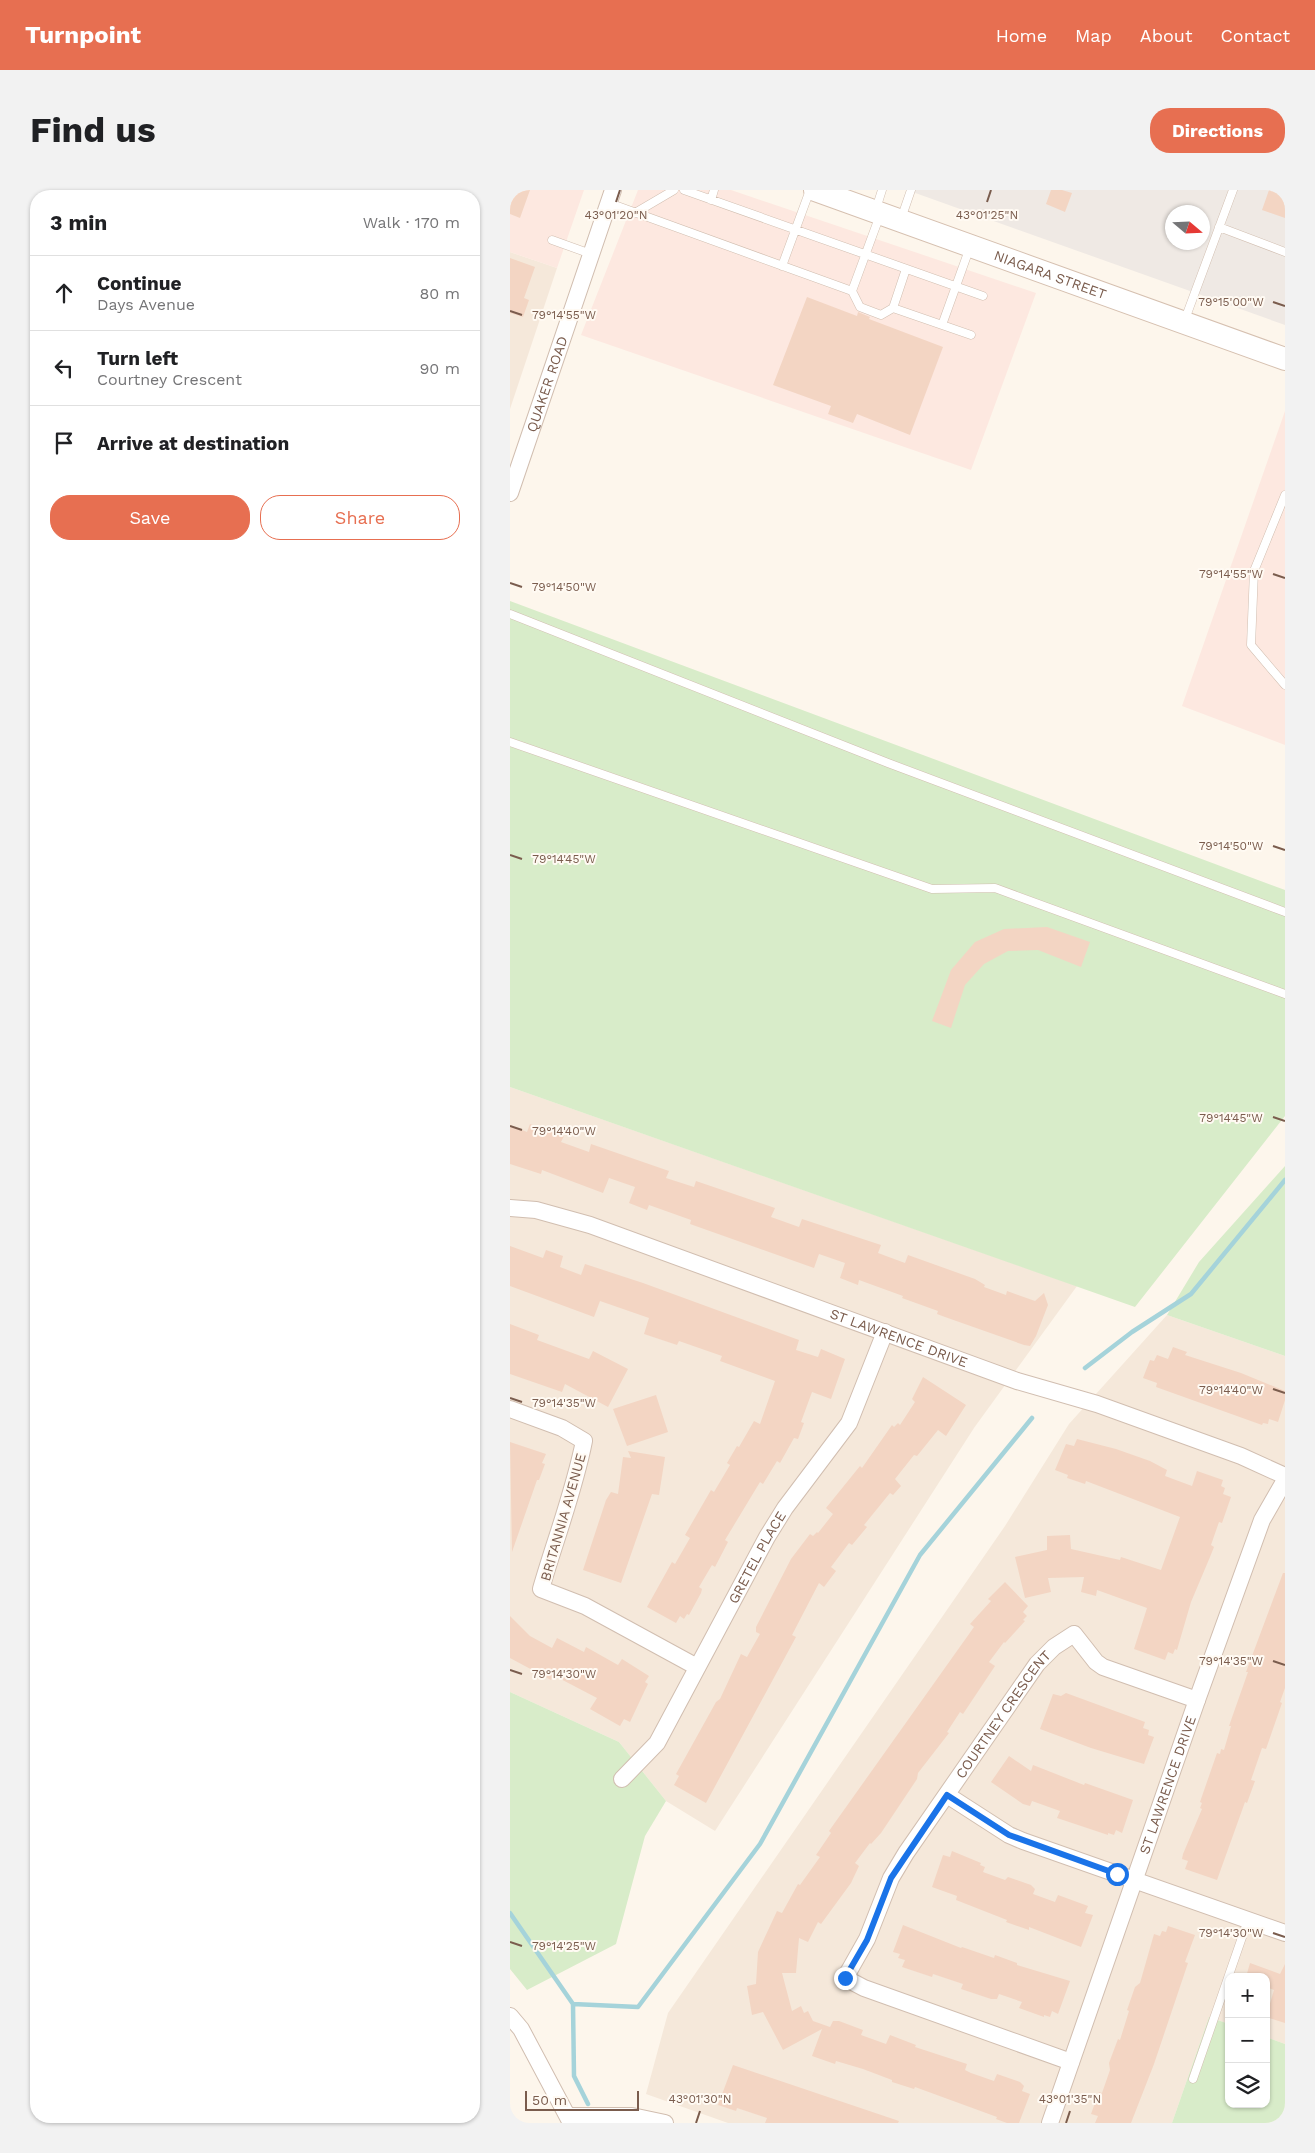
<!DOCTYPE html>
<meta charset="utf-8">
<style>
:root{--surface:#fff;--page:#f2f2f2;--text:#202124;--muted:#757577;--line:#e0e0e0;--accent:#e76f51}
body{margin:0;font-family:"Work Sans",sans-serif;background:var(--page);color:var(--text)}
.controls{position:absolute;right:15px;bottom:15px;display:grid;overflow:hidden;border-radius:10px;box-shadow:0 1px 4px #0004}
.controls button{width:45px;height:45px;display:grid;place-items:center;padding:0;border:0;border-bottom:1px solid var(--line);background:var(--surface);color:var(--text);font:25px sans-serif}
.compass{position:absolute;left:655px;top:15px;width:45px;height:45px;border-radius:50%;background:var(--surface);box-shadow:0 1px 4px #0004;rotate:109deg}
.scale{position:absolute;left:15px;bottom:12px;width:114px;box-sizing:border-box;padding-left:5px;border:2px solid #7a5c4d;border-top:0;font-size:14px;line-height:18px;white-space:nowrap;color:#7a5c4d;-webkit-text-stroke:4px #fffaf3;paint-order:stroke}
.stop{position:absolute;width:15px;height:15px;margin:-11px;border:4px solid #1a73e8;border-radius:50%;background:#fff}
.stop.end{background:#1a73e8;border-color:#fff;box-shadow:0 1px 5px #0008}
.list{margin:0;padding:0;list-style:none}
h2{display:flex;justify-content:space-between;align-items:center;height:65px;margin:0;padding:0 20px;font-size:21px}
h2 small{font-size:16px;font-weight:400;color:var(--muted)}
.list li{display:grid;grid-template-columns:32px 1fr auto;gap:15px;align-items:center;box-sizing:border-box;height:75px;padding:0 20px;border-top:1px solid var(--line)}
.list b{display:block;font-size:19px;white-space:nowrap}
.list p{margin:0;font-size:16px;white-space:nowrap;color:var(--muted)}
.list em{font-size:16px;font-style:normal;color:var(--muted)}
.actions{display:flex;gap:10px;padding:15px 20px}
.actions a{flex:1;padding:11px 0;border:1px solid var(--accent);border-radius:20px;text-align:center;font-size:18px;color:var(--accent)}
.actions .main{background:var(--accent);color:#fff}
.icon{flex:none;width:28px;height:28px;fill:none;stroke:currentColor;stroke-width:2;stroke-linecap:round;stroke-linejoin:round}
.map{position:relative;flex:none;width:775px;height:1933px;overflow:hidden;border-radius:20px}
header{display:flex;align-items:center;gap:30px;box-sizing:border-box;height:70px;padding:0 25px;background:var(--accent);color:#fff}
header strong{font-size:24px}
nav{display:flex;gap:28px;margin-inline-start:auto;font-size:18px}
.intro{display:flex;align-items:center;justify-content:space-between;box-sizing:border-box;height:120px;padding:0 30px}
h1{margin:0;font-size:35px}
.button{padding:12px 22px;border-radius:20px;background:var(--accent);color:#fff;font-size:18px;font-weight:700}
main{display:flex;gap:30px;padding:0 30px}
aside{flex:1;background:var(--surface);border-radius:20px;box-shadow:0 1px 4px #0004}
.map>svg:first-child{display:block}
.residential{fill:#f5e8da}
.commercial{fill:#fde8e0}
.industrial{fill:#efe9e4;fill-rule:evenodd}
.green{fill:#d8ecc9}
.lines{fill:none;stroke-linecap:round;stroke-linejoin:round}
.stream{stroke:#a5d3da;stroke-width:4.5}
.building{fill:#f3d5c3}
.service-casing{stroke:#d1beb0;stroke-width:9}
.minor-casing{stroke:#d1beb0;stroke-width:18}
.secondary-casing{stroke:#d6c0b0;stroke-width:24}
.service{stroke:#fff;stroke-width:8}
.minor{stroke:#fff;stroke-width:16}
.secondary{stroke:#fff;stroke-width:22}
.route{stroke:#1a73e8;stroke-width:6}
.ticks{fill:none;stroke:#7a5c4d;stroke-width:2}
.labels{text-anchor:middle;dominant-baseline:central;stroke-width:4;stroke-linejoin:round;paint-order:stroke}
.street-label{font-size:14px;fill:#7a5c4d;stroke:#fffaf3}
.ticks-label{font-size:12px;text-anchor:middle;fill:#7a5c4d;stroke:#fffaf3;stroke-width:4;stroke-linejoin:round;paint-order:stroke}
</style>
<header>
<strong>Turnpoint</strong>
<nav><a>Home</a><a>Map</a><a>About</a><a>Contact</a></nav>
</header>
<div class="intro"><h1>Find us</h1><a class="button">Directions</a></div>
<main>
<aside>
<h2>3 min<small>Walk · 170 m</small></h2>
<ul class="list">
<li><svg class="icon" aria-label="ahead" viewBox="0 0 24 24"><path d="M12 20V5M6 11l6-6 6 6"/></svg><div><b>Continue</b><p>Days Avenue</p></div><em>80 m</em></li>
<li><svg class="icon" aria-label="left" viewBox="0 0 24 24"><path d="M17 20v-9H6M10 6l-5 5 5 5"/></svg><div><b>Turn left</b><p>Courtney Crescent</p></div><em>90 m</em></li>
<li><svg class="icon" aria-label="arrive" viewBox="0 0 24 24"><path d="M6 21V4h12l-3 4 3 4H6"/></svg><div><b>Arrive at destination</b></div></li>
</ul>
<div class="actions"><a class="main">Save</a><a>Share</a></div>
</aside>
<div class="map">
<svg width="775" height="1933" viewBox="0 0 775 1933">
<rect width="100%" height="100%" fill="#fdf6ec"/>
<path class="residential" d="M 0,62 L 47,78 L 0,219 Z
M 0,897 L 567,1096 L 464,1238 L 205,1641 L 156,1611 L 109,1552 L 0,1502 Z
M 657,1125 L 775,1166 L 775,1854 L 756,1847 L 756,1787 L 719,1787 L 719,1834 L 699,1827 L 662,1933 L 218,1933 L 136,1904 L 158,1823 L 495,1336 L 559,1234 Z"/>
<path class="commercial" d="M 0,0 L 74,0 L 47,78 L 0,62 Z
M 128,0 L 221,0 L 526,103 L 461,280 L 71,145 Z
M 775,221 L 775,555 L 672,516 Z"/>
<path class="industrial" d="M 397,0 L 775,0 L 775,135 ZM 662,22 L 692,22 L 692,52 L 662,52 Z"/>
<path class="green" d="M 0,411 L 775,700 L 775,926 L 625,1117 L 0,897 Z
M 775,976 L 775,1166 L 657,1125 L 689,1072 Z
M 0,1502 L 109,1552 L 156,1611 L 135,1646 L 106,1754 L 17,1800 L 0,1779 Z
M 699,1827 L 719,1834 L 719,1914 L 756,1914 L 756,1847 L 775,1854 L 775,1933 L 662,1933 Z"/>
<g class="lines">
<path class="stream" d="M 575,1178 L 622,1142 L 681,1104 L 775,990
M 0,1723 L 63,1814 L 64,1886 L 78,1914
M 63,1814 L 128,1817 L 250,1654 L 410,1365 L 522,1228"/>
</g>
<path class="building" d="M 0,0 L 20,0 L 10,28 L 0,24 Z
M 541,0 L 552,0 L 562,3 L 555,22 L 536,14 Z
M 759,0 L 775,0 L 775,28 L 752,20 Z
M 0,68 L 25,77 L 14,108 L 19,110 L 13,127 L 0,123 Z
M 297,107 L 347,126 L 348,122 L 360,127 L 359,129 L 433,157 L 400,245 L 347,224 L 343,233 L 318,224 L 321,216 L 263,195 Z
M 537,737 L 580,752 L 571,777 L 528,760 L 498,761 L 474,774 L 455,795 L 441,838 L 422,831 L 441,780 L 465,752 L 494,739 Z
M 20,934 L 54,946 L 51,952 L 79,962 L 81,954 L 159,981 L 156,988 L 184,997 L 186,991 L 265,1018 L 261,1027 L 289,1037 L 292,1029 L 371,1055 L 368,1063 L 395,1073 L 398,1065 L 465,1089 L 475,1095 L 474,1097 L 496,1105 L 497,1101 L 525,1111 L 534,1103 L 538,1115 L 526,1146 L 520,1156 L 514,1155 L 435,1127 L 427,1124 L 428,1121 L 392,1108 L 393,1106 L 349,1090 L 348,1095 L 330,1088 L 335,1073 L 309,1064 L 304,1078 L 180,1034 L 181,1030 L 139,1015 L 137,1020 L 119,1013 L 125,997 L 99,988 L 93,1003 L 32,980 L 31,984 L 0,974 L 0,935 L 17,942 Z
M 0,1056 L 33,1068 L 36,1060 L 53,1066 L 50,1077 L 71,1085 L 75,1074 L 133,1093 L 289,1150 L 286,1160 L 308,1167 L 311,1159 L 335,1169 L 321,1209 L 302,1202 L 291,1232 L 294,1233 L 288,1249 L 284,1248 L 270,1273 L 267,1271 L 253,1294 L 250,1292 L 215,1350 L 218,1352 L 205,1377 L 202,1375 L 189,1397 L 192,1399 L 191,1403 L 179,1425 L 177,1424 L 174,1429 L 170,1426 L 166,1433 L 137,1417 L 162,1372 L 165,1374 L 180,1348 L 175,1345 L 201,1300 L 204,1302 L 220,1275 L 217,1273 L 227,1256 L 229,1257 L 244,1231 L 250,1234 L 265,1191 L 210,1171 L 212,1166 L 169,1151 L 167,1155 L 134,1144 L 139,1128 L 90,1111 L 84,1127 L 0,1096 Z
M 0,1134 L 29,1145 L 27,1150 L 79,1169 L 83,1161 L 118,1179 L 98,1217 L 55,1194 L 52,1202 L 0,1184 Z
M 663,1157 L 677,1162 L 675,1165 L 731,1183 L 775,1201 L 775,1210 L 768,1232 L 759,1229 L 758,1234 L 753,1233 L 752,1235 L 646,1197 L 647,1193 L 633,1188 L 640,1170 L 644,1171 L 647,1165 L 658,1169 Z
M 413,1187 L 456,1215 L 436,1246 L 428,1240 L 407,1266 L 404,1265 L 385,1289 L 391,1296 L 383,1305 L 380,1303 L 354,1335 L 357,1337 L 342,1355 L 339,1353 L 321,1377 L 326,1381 L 314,1397 L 309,1393 L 282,1445 L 286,1447 L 196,1613 L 164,1595 L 169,1586 L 166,1584 L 206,1512 L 210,1509 L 231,1464 L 237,1467 L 250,1444 L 246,1442 L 246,1437 L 281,1369 L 300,1344 L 303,1346 L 307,1342 L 308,1343 L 323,1324 L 316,1318 L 350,1276 L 352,1278 L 382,1235 L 384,1237 L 388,1233 L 390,1235 L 405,1212 L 402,1209 Z
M 146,1205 L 158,1242 L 117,1256 L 103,1219 Z
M 567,1249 L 606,1259 L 640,1271 L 657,1280 L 655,1286 L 682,1296 L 687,1281 L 713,1290 L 711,1296 L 715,1298 L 713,1304 L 721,1307 L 712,1333 L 709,1332 L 701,1355 L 704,1357 L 700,1367 L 681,1412 L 667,1460 L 665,1459 L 663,1464 L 658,1462 L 655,1470 L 624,1459 L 637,1418 L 587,1400 L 586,1406 L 571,1402 L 574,1387 L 538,1388 L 541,1402 L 515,1408 L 505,1367 L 537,1360 L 537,1346 L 560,1345 L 561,1359 L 610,1370 L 611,1367 L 651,1380 L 670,1327 L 576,1291 L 575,1294 L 557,1288 L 558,1285 L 545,1280 L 556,1254 L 564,1256 Z
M 0,1252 L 36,1264 L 32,1273 L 35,1274 L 29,1290 L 27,1290 L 2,1362 Z
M 118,1261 L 155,1267 L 149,1305 L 142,1304 L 111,1393 L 73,1380 L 96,1310 L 101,1302 L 108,1304 L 113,1267 L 121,1268 Z
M 773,1383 L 775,1383 L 775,1498 L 770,1512 L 772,1513 L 756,1559 L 752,1558 L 741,1590 L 745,1591 L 737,1613 L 735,1612 L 707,1690 L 675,1679 L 678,1671 L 672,1669 L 673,1664 L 692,1619 L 690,1618 L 692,1613 L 690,1612 L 707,1563 L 710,1564 L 711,1559 L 714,1560 L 721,1536 L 719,1536 L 738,1482 L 736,1482 Z
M 495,1392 L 518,1416 L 513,1422 L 517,1426 L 513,1430 L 515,1431 L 495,1453 L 494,1452 L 479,1472 L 485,1476 L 453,1524 L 450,1522 L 437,1542 L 439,1543 L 408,1583 L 407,1589 L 371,1643 L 361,1654 L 360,1653 L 345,1673 L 349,1676 L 341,1693 L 311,1734 L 308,1732 L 298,1752 L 289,1748 L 286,1783 L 272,1783 L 282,1821 L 291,1816 L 294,1823 L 298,1821 L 303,1831 L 320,1837 L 323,1831 L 329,1831 L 353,1840 L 351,1845 L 376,1854 L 380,1845 L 406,1855 L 405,1857 L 457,1874 L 455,1880 L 461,1883 L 484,1891 L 487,1884 L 510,1892 L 514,1896 L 512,1901 L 520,1904 L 509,1933 L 497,1933 L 486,1929 L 487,1927 L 405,1897 L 404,1899 L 382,1892 L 382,1890 L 353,1879 L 326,1871 L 325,1874 L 302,1866 L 312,1839 L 273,1860 L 253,1822 L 242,1825 L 237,1796 L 246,1794 L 248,1762 L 267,1721 L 272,1723 L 288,1694 L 290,1695 L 310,1667 L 306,1665 L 321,1643 L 319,1641 L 464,1437 L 460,1434 L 481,1411 L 478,1409 Z
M 0,1426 L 20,1446 L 42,1458 L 47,1448 L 74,1462 L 76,1457 L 108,1475 L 112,1469 L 139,1486 L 135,1492 L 138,1494 L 135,1500 L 120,1532 L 114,1529 L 110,1536 L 80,1519 L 87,1508 L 43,1485 L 41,1490 L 0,1468 Z
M 556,1503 L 635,1532 L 633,1538 L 639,1540 L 638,1545 L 644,1547 L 634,1574 L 581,1558 L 530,1539 L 543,1504 L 551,1506 Z
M 499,1566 L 521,1581 L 523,1575 L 574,1595 L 575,1593 L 623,1610 L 612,1643 L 606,1640 L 604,1645 L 598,1643 L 598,1645 L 547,1628 L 550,1621 L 522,1611 L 520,1616 L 513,1614 L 481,1592 Z
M 442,1661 L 471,1673 L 470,1675 L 475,1677 L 473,1682 L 495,1690 L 498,1687 L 521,1695 L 525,1699 L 523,1704 L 545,1712 L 548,1705 L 578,1716 L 575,1723 L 583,1725 L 571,1757 L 519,1737 L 519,1740 L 496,1732 L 497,1730 L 446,1710 L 447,1706 L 422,1697 L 433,1665 L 440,1667 Z
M 393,1735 L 451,1758 L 452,1757 L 484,1768 L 485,1765 L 507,1773 L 507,1775 L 560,1791 L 548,1824 L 542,1821 L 540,1827 L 534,1825 L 534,1827 L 509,1818 L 512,1812 L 489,1804 L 487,1809 L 481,1809 L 451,1799 L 453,1794 L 423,1784 L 422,1787 L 392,1777 L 395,1770 L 388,1768 L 390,1764 L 383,1762 Z
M 658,1736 L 685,1745 L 675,1772 L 678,1773 L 644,1874 L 621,1933 L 585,1933 L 588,1926 L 581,1924 L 589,1902 L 592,1903 L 600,1880 L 599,1873 L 608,1849 L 610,1850 L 619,1821 L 617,1820 L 625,1797 L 630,1793 L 644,1744 L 650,1746 L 652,1741 L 656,1742 Z
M 740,1773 L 770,1784 L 775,1774 L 775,1833 L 756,1827 L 764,1800 L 756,1797 L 756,1787 L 736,1787 Z
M 223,1875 L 389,1931 L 388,1933 L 255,1933 L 257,1928 L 227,1918 L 226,1921 L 208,1915 Z"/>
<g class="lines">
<g class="service-casing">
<path id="service" d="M 174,0 L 473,106
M 201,10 L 204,0
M 99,13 L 342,101
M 366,19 L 372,0
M 125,23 L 164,0
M 370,25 L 342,101 L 350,117 L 371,125 L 383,118
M 391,29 L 401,0
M 709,37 L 775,62
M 42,50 L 81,64
M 272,76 L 300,0
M 396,79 L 383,118 L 461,145
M 674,132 L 723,0
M 432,135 L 460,57
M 775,305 L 744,381 L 741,455 L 775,495
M 0,424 L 378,573 L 775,722
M 0,552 L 422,699 L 485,698 L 775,804
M 683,1889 L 738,1730"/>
</g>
<g class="minor-casing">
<g id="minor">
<path id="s1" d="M 0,303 L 103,0"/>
<path id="s2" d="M 0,1018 L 26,1020 L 80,1035 L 507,1191 L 587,1214 L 731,1266 L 775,1286"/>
<path d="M 0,1219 L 52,1238 L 74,1251 C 64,1302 45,1350 31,1399 L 75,1416 L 187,1477"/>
<path id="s3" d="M 112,1589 L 147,1553 L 257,1347 L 275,1318 L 339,1233 L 375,1142"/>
<path d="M 437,1605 L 499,1645 L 513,1651 L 775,1743"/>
<path d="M 0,1826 L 11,1839 L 61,1933"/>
<path id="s4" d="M 561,1872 L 354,1798 L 335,1788 L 357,1749 L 381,1688 L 396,1663 L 527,1474 L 544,1457 L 564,1444 L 586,1472 L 593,1477 L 687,1510"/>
<path d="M 58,1926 L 122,1926 L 155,1933"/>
<path id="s5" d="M 540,1933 L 687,1510 L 752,1330 L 775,1290"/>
</g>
</g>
<g class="secondary-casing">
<g id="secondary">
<path id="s6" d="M 305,0 L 775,169"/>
</g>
</g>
<use href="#service" class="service"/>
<use href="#minor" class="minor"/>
<use href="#secondary" class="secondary"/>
</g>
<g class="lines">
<path class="route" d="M 335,1788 L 357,1750 L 381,1688 L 437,1605 L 499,1645 L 607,1684"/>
</g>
<path class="ticks" d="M 106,12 L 110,0M 477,12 L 481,0M 763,112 L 775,116M 0,121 L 12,125M 763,384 L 775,388M 0,393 L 12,397M 763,656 L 775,660M 0,665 L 12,669M 763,927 L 775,931M 0,936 L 12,940M 763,1199 L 775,1203M 0,1208 L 12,1212M 763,1471 L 775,1475M 0,1480 L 12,1484M 763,1743 L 775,1747M 0,1752 L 12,1756M 186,1933 L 190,1921M 556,1933 L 560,1921"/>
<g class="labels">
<g class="street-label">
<text stroke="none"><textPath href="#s6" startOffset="250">NIAGARA STREET</textPath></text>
<text stroke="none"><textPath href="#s1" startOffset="115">QUAKER ROAD</textPath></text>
<text stroke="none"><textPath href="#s2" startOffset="411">ST LAWRENCE DRIVE</textPath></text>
<text transform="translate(53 1327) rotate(-74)">BRITANNIA AVENUE</text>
<text stroke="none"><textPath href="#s3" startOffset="261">GRETEL PLACE</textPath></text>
<text stroke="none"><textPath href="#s4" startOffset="550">COURTNEY CRESCENT</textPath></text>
<text stroke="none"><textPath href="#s5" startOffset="358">ST LAWRENCE DRIVE</textPath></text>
</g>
</g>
<g class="ticks-label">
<text x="106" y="29">43°01'20"N</text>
<text x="477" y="29">43°01'25"N</text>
<text x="721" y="116">79°15'00"W</text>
<text x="54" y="129">79°14'55"W</text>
<text x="721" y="388">79°14'55"W</text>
<text x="54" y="401">79°14'50"W</text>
<text x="721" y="660">79°14'50"W</text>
<text x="54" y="673">79°14'45"W</text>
<text x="721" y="932">79°14'45"W</text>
<text x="54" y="945">79°14'40"W</text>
<text x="721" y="1204">79°14'40"W</text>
<text x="54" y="1217">79°14'35"W</text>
<text x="721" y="1475">79°14'35"W</text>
<text x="54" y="1488">79°14'30"W</text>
<text x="721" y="1747">79°14'30"W</text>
<text x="54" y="1760">79°14'25"W</text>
<text x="190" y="1913">43°01'30"N</text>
<text x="560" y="1913">43°01'35"N</text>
</g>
</svg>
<div class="controls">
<button>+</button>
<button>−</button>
<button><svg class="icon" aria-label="layers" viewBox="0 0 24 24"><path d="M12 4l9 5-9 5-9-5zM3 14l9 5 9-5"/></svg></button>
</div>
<svg class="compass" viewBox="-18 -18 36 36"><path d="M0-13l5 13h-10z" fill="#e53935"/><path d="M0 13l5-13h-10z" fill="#757577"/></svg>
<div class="scale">50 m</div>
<div class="stop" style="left:607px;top:1684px"></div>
<div class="stop end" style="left:335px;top:1788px"></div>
</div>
</main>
